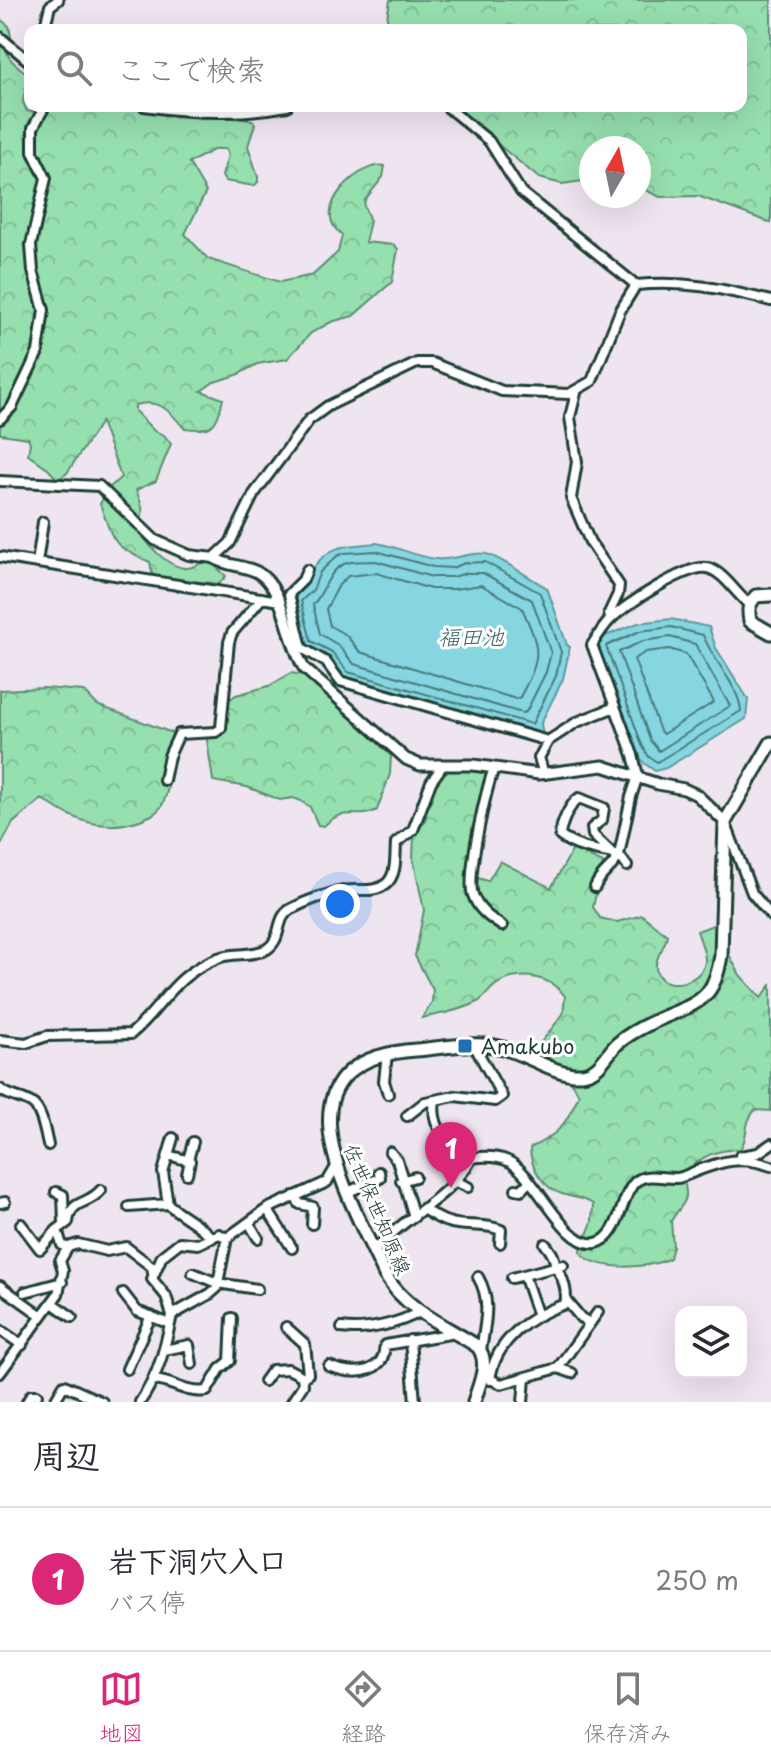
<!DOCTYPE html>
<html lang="ja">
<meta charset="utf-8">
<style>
:root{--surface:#fff;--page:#f7f7f7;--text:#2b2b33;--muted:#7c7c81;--line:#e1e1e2;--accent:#db2777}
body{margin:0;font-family:"Playpen Sans","Klee One",sans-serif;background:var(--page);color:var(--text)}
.controls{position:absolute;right:24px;bottom:24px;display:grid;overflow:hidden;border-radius:16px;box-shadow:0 8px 32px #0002}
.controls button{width:72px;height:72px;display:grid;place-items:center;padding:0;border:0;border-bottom:2px solid var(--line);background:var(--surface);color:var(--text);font:40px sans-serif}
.compass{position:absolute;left:579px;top:136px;width:72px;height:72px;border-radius:50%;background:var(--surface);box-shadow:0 8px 32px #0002;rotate:9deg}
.you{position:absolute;left:340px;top:904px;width:28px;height:28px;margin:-20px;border:6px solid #fff;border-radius:50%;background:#1a73e8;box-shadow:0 0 0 12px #1a73e833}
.badge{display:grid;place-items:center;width:52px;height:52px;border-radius:50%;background:var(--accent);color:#fff;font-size:26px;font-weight:700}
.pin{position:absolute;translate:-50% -66px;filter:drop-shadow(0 2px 4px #0008)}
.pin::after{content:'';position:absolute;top:42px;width:28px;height:24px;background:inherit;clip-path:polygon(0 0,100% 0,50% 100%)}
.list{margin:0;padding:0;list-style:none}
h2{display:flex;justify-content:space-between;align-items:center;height:104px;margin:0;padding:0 32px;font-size:34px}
h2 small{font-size:26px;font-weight:400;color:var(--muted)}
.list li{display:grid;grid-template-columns:52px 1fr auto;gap:24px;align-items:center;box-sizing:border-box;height:144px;padding:0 32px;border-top:2px solid var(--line)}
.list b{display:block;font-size:30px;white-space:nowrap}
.list p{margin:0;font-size:26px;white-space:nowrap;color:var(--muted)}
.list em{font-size:26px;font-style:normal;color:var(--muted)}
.icon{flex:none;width:44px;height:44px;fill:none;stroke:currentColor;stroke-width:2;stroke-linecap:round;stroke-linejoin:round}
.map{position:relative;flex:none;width:771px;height:1402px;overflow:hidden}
.search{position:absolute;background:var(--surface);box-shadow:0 8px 32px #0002;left:24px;right:24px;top:24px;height:88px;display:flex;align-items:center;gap:20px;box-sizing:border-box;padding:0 28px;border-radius:16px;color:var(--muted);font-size:30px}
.sheet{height:248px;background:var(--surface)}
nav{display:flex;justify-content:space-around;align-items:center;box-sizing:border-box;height:112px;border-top:2px solid var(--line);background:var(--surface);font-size:22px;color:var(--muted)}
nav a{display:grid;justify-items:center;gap:4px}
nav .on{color:var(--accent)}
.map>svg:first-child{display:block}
.forest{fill:url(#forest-crowns);stroke:#5a8e72;stroke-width:2}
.water{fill:#86d6e2;stroke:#5d999c;stroke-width:2}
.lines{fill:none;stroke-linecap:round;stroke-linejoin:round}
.shore{stroke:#487a7a;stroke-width:2}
.minor-casing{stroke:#1f3d34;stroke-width:14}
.tertiary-casing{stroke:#1f3d34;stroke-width:15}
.secondary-casing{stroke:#1f3d34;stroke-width:17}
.minor{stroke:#fff;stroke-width:8}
.tertiary{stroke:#fff;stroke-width:9}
.secondary{stroke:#fff;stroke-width:11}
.poi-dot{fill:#1f6fb2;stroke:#fff;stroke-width:3}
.labels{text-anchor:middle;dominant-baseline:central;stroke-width:6;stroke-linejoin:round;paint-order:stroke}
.poi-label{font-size:20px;fill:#1f3d34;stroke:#fff;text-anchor:start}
.street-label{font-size:20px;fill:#1f3d34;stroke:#fff}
.water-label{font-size:22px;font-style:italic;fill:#396360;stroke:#fff}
</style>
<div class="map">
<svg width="771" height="1402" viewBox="0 0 771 1402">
<defs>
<pattern id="forest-crowns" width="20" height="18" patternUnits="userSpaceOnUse" patternTransform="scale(2)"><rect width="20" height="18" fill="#96dfaf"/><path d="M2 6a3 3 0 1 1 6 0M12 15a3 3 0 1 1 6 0" fill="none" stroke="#81c097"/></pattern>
</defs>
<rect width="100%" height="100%" fill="#efe5f1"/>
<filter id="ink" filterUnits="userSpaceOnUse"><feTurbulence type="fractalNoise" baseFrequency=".0125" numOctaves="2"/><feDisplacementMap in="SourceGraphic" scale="16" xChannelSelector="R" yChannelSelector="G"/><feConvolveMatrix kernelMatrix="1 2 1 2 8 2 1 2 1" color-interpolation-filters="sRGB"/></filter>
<g filter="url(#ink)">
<path class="forest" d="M 390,0 L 771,0 L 771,223 L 698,196 L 660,197 L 639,187 L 639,148 L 591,148 L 591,180 L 562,184 L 539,178 L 451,106 L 741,106 L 741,30 L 385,30 Z
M 0,19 L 9,26 L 11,37 C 0,55 13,63 28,74 L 23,102 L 27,111 L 32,112 L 40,106 L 120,106 L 252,120 L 255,124 L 248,146 L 258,177 L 258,182 L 254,186 L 225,181 L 222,176 L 228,155 L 226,149 L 215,149 L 189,163 L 206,192 L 185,234 L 208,259 L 280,282 L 313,275 L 338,252 L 342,235 C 307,209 362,160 385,166 L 383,177 L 365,200 L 364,206 L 370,221 L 365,242 L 394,245 L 398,249 L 392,282 L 353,316 L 331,322 L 311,333 L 287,359 L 257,364 L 237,375 L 214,382 L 201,391 L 223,399 C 216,426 214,432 184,428 C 170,411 159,398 135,405 L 135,411 L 154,431 L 164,435 L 171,444 L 156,481 L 136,490 C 141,504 147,512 137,525 C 144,542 167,568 187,568 C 195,568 203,560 212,560 L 214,565 L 226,576 L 219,584 L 153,577 L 150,562 C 111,546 114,542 100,504 L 108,489 L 121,477 L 101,422 L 67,473 L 58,480 L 46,467 L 28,454 L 30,443 L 28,438 L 0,434 Z
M 291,673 L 313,677 L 391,756 L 390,774 L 377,810 C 356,821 344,805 324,826 L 318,825 L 310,807 L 299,800 L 293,798 L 280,800 L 247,787 L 213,781 L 207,740 L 208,734 L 219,719 L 226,702 L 236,695 L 269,686 Z
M 44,688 L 84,691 L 97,705 L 175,734 C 172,753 171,791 161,807 C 156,814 148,817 140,820 C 102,833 73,820 42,799 L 13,823 L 0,847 L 0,690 Z
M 481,769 L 490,771 L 467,875 L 488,881 L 500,861 L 551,888 L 573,849 L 603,863 L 593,907 L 600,918 L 617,922 L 642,915 L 667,935 C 666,946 657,954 656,964 C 654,994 702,985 705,962 C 706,953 700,940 697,931 L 713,925 L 740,975 L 761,998 L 771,985 L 771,1111 L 755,1110 C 742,1125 750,1135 740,1149 C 714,1150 700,1156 683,1176 C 690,1205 685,1198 671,1221 L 673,1246 L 670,1258 C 650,1269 595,1272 580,1252 L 592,1222 L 593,1204 C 583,1198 574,1198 562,1194 C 544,1189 530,1167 530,1148 C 561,1133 565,1125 579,1095 C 568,1071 551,1066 539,1045 L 563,1014 L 565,996 C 550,976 522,971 499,983 C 490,987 486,998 476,1003 C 460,1011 439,1014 422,1018 L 432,1002 L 433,990 L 415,956 L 424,910 L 413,858 L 414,836 L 425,821 L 431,788 L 438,778 L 447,771 Z"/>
<path class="water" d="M 376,543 C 396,546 416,557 437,559 C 453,561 472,551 486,554 C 498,556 534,581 547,588 L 567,645 L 570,647 L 563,679 L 541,723 L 543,738 L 343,679 L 304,646 L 292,596 C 296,593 304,589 307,584 C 310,579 310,572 314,567 C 332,542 349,547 376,543 Z
M 671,619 L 709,627 L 716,648 L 748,699 L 746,719 L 666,768 L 655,771 L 644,763 L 634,749 L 597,644 L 600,638 L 638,623 Z"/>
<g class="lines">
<path class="shore" d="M 376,551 L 433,567 L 452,568 L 465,563 L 485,562 L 540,593 L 561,652 L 556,676 L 532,724 L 348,672 L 332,652 L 311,641 L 301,601 L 313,590 L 320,572 L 337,556 L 344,553 Z
M 376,561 L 432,577 L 453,577 L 467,573 L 483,573 L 532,600 L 551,653 L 546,672 L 526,712 L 522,713 L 354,664 L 338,645 L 320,634 L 313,605 C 324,593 328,571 344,564 C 351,560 367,562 376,561 Z
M 376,573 L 431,589 L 454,589 L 481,585 L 522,608 C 541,651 542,656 520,697 L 516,699 L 360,652 L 346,635 L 330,626 L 326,609 L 339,585 L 348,576 Z
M 671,627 L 703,635 C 712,659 740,688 741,711 L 657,762 L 649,757 L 642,745 L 606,646 L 640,631 Z
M 670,637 L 695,644 L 730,706 L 659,751 L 650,740 L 619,652 L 643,641 Z
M 669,649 L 686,654 L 714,702 L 663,734 L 660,731 L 634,659 L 646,652 Z"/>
<g class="minor-casing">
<path id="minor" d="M 44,30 L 50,6 L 58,0
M 0,37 L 30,62
M 144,106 C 191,113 240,115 287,106
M 446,106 L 489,141 L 521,192 L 636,285 C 686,280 723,289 771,301
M 576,393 L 570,417 L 577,462 L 571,498 L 590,542 L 619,585 L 618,594 L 609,613 L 610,619
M 0,419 L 12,407 L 38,352 L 44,310 L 33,271 L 31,245 L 46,178 L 33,152 L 33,128 L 45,106
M 0,481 L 99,486 L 155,540 L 189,555 L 214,558 L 230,543 L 254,494 L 309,420 L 328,406 L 417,363 L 432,363 L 502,391 L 569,394 L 592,381 L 620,311 L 636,285
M 0,557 L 280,601
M 37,563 L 43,522
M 307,570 L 303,580 L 289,594 L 302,648 L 326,662 L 340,681 L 548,741 L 577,722 L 615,707
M 494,768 C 486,790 466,876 473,895 C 478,910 490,918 502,926
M 544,774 L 539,758 L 548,741
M 164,780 L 169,756 L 179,734 L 216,732 L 221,728 L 229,642 L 232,633 L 262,598
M 727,827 L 752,893 L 771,916
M 627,866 L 619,855 L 631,797 L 638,776 L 633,755 L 592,645 C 597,637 603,627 610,620 C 624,605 688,564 707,568 C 723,571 736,594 749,604
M 595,887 C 601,872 613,869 619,855 C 599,851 578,849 560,836 C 561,824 569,805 579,798 L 604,808 L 602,820 L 592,828 L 593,835 L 613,854
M 0,1040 L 26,1043 L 47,1036 L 131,1034 C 164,1006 172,976 218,958 C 233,952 252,957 267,949 C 283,939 275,917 291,909 C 308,900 326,894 344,891 C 357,888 374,894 386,884 C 397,875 395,857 396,843 L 413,830 L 431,782 L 443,765
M 474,1045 L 502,1096 L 495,1101 L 455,1096 L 435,1100 C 430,1129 449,1145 472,1158 C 484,1156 497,1156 508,1161 C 536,1174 564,1249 596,1243 C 620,1238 620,1197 635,1182 C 646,1172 663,1179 677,1178 C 682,1178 688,1174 694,1172 C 722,1161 741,1155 771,1166
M 387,1054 L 384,1081 L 388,1094
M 0,1089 C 9,1097 21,1097 31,1103 C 42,1109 45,1133 48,1145
M 407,1116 L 425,1102 L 435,1100
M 390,1152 L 397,1160 L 414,1217
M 168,1155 L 190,1161 L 187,1174
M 740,1156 L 758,1153 L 771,1144
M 188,1160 L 193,1142
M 401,1181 L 415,1177
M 454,1181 L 468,1187
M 516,1189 L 521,1190 L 530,1181
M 56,1192 L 63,1195 L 64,1223
M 348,1192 L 380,1178 L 379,1172
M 294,1196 L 300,1204 L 313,1207 L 312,1224
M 0,1203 L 5,1202
M 168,1204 L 163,1172 L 173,1138
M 129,1207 L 168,1204 C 183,1217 197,1222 212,1238
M 267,1209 L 292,1248
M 424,1210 C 432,1214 440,1220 448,1222 C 465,1228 482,1222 501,1230 L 500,1243
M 249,1223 L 258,1238
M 21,1224 L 40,1249 L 57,1230 L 62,1245 L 68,1248
M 57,1230 L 68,1222 C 71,1198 88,1206 101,1190
M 374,1252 C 403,1216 449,1200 472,1158
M 193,1273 L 217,1283 L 257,1289
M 524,1275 L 537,1313
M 478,1277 C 492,1301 485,1324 481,1350
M 512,1278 L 555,1267 C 556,1258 551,1251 545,1244
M 0,1286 L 42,1316
M 25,1292 L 62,1282
M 123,1293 L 137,1311 L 170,1324
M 566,1300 L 581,1318 L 590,1323
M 52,1303 L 72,1317
M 172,1315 L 166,1296 L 152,1279 L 162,1256 L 180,1242 L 198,1244 L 219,1234 L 227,1238
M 286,1327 L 305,1344 L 308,1374 L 302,1378
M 342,1328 C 365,1332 401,1323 421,1311
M 0,1330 L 22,1345
M 410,1340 L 415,1402
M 164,1350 L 189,1345 L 192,1364
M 329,1366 C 343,1372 367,1376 379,1363 C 384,1359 384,1350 385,1345 L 455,1333
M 558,1368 L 572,1373
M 127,1369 L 151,1316
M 0,1373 L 58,1294 L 63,1271 L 60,1261 L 68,1247 L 78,1244 L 107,1251 L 126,1247 L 152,1267 L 153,1273
M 486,1377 L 501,1384 L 558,1368 L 598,1312
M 154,1380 C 175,1382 185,1394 207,1391 L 220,1369 L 230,1361 L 232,1318
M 490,1380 C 495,1340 530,1316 565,1304 C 568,1293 563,1275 555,1267 L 563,1265
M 264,1381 L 272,1370 L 288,1369 L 302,1376 L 303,1385 L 292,1402
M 27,1402 L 31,1395 L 37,1395
M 54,1402 L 64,1385 L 102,1402
M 140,1402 C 159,1375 165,1347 172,1315 L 210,1294 L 217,1288 L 227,1238 L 267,1209 L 327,1182 L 337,1165
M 523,1402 L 525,1378"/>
</g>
<g class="tertiary-casing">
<path id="tertiary" d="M 214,558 C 227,566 243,565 257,572 C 285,587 287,641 304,668 L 406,759 L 420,765 L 473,765 L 539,774 L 603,766 L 658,784 L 684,789 L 697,795 L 725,822"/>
</g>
<g class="secondary-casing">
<path id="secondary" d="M 771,595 L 756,596 C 748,605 748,610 750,621 L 771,633
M 474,1402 C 479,1384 491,1362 477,1346 C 444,1325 406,1310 385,1275 C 349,1196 266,1061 416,1050 C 441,1048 469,1042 494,1046 C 522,1050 554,1076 581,1074 C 599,1073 605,1056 617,1044 C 627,1035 640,1028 653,1022 C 693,1003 714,1005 721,955 L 725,822 L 771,743"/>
</g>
<use href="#minor" class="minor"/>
<use href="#tertiary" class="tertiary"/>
<use href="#secondary" class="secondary"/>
</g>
</g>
<rect class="poi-dot" x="457" y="1038" width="16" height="16" rx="4"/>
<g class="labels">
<g class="poi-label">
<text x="481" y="1046">Amakubo</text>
</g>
<g class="street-label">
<text transform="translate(378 1209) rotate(67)">佐世保世知原線</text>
</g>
<g class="water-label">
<text x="471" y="635">福田池</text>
</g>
</g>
</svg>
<div class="controls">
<button><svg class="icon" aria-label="layers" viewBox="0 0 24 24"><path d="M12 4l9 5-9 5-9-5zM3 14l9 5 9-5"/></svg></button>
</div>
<svg class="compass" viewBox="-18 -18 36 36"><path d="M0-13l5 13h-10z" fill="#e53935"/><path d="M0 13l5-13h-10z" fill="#7c7c81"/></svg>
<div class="you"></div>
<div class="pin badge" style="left:451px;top:1188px">1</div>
<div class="search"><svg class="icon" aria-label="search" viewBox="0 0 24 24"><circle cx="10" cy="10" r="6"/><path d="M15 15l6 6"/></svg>ここで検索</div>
</div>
<section class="sheet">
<h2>周辺<small></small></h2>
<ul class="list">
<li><span class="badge">1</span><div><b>岩下洞穴入口</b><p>バス停</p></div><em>250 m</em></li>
</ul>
</section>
<nav>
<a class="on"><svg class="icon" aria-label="map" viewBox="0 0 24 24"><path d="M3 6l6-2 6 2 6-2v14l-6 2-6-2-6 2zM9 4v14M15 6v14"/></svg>地図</a>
<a><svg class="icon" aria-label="directions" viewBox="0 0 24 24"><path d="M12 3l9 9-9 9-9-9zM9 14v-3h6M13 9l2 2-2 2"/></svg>経路</a>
<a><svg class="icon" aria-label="saved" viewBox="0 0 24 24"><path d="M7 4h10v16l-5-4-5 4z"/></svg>保存済み</a>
</nav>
